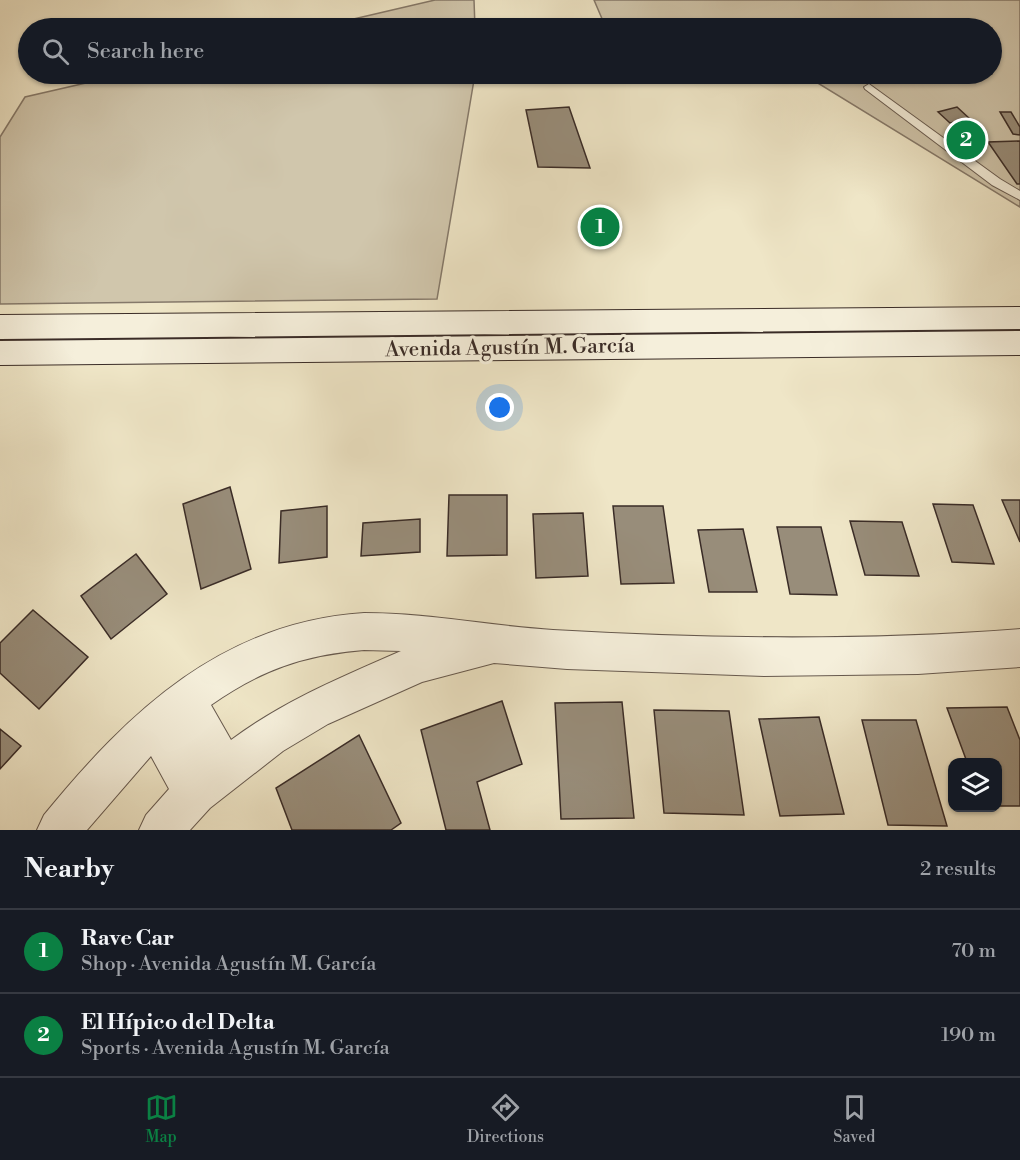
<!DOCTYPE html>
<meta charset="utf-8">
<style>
:root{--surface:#171b24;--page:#20242c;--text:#f1f3f6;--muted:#9ea1a6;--line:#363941;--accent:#0b8043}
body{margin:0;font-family:"Libre Bodoni",serif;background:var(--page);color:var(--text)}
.controls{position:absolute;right:18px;bottom:18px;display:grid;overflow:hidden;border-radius:12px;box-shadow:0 2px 4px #0004}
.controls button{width:54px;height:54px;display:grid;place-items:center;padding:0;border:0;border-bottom:2px solid var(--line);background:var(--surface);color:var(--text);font:30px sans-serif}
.you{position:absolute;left:500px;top:408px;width:21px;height:21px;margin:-15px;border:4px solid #fff;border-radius:50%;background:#1a73e8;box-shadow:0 0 0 9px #1a73e833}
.badge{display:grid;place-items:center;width:39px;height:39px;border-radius:50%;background:var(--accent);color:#fff;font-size:20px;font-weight:700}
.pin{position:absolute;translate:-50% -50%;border:3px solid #fff;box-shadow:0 2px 6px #0006}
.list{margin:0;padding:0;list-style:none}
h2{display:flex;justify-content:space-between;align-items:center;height:78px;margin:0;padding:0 24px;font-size:26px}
h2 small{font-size:20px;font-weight:400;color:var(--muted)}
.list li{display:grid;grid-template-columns:39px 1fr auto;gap:18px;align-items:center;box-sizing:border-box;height:84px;padding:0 24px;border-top:2px solid var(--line)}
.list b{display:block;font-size:22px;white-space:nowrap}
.list p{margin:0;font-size:20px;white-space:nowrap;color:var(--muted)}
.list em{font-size:20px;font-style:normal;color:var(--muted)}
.icon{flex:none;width:33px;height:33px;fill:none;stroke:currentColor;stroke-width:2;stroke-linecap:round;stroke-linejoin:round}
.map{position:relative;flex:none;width:1020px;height:830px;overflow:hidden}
.search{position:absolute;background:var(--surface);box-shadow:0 2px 4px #0004;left:18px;right:18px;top:18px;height:66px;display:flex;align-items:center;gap:15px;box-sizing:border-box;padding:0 21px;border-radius:33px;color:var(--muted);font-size:22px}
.sheet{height:246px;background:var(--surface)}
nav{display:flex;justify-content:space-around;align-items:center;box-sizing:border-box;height:84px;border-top:2px solid var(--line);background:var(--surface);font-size:16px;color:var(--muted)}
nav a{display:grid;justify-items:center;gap:3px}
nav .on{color:var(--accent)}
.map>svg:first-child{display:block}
.green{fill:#d0c6ac;stroke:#85796a;stroke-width:1.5}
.building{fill:#988d7a;stroke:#3a2c27;stroke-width:1.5}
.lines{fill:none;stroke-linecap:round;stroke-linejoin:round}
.service-casing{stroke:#675a4f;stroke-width:2}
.minor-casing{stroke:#675a4f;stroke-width:2}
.secondary-casing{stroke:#3a2c27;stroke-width:2}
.service{fill:#f5efdb;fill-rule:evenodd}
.minor{fill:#f5efdb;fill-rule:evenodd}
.secondary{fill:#f5efdb;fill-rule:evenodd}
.labels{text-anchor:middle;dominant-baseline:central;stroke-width:6;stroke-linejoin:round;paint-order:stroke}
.street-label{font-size:21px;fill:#3a2c27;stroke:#f5efdb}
</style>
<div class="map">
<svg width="1020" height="830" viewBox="0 0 1020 830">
<rect width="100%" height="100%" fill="#efe6c7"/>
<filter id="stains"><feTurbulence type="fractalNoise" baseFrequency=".00333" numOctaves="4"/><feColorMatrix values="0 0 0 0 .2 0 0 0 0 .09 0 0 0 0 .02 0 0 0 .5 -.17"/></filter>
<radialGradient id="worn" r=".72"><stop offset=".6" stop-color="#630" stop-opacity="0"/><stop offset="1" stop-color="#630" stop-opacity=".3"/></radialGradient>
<path class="green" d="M 435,0 L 474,0 L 475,28 L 315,28 Z
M 594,0 L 1020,0 L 1020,207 L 803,74 L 992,74 L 992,28 L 606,28 Z
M 125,74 L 475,74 L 437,299 L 0,304 L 0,137 L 25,97 Z"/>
<path class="building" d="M 569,107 L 590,168 L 538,167 L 526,110 Z
M 957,107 L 970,119 L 950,123 L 938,112 Z
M 1000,112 L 1011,112 L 1020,127 L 1020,135 L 1013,134 Z
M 1020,141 L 1020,184 L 1017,184 L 988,142 Z
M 230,487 L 251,569 L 201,589 L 183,504 Z
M 449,495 L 507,495 L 507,555 L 447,556 Z
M 1002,500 L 1020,500 L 1020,542 Z
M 933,504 L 973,505 L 994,564 L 952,562 Z
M 327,506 L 327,557 L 279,563 L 281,511 Z
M 613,506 L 663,506 L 674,583 L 621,584 Z
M 583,513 L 588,576 L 536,578 L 533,514 Z
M 420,519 L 420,552 L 361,556 L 363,523 Z
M 850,521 L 902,522 L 919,576 L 865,575 Z
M 777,527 L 821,527 L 837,595 L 790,594 Z
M 743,529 L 757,592 L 709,592 L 698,530 Z
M 136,554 L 167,594 L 111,639 L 81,596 Z
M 33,610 L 88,657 L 39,709 L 0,673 L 0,643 Z
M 502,701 L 522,764 L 477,782 L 490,830 L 446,830 L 421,730 Z
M 622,702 L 634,818 L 561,819 L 555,703 Z
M 1007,707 L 1020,740 L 1020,806 L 998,806 L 998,762 L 967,762 L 947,708 Z
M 654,710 L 729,711 L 744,815 L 664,813 Z
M 819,717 L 844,814 L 780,816 L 759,719 Z
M 862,720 L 916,720 L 947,826 L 888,825 Z
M 0,729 L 21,746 L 0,769 Z
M 359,735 L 401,823 L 391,830 L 292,830 L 276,788 Z"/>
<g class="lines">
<g class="service-casing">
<path id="service" d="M 869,84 L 1000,179 L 1020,191 L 1020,200 L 992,185 L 865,89 L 864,87 Z"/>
</g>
<g class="minor-casing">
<path id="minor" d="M 364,613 C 428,613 490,626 553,630 C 709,639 864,641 1020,629 L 1020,667 L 918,674 L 764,676 L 567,669 L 494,663 L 422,682 L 328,724 L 283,751 L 210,808 L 190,830 L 139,830 L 146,815 L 169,789 L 151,756 L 87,830 L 37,830 L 44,815 C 129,711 223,622 364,613 ZM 364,650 L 401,651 C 342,677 283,701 231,740 L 211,705 C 261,670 303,655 364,650 Z"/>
</g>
<g class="secondary-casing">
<path id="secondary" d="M 1020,307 L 1020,329 L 0,339 L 0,315 Z
M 1020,331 L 1020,355 L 0,365 L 0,341 Z"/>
</g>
<use href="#service" class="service"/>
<use href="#minor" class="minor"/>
<use href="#secondary" class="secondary"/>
</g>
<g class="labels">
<g class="street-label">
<text transform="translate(510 348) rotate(-1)">Avenida Agustín M. García</text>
</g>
</g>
<rect width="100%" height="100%" filter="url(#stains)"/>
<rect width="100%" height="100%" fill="url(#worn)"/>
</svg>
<div class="controls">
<button><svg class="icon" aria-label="layers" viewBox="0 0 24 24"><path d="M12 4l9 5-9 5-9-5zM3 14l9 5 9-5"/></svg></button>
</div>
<div class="you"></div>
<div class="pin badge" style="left:600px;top:227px">1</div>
<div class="pin badge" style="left:966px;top:140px">2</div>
<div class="search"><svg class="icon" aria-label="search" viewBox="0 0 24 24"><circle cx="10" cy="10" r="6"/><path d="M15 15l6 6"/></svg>Search here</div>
</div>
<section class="sheet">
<h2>Nearby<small>2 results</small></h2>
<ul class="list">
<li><span class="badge">1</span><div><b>Rave Car</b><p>Shop · Avenida Agustín M. García</p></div><em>70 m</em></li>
<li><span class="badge">2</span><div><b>El Hípico del Delta</b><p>Sports · Avenida Agustín M. García</p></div><em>190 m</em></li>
</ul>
</section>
<nav>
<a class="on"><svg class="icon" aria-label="map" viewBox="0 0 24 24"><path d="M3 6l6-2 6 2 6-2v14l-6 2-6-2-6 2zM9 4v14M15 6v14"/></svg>Map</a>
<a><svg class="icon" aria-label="directions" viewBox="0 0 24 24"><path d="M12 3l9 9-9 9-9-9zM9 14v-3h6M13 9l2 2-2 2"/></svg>Directions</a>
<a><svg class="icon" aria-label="saved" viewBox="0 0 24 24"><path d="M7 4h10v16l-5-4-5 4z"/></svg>Saved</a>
</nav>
